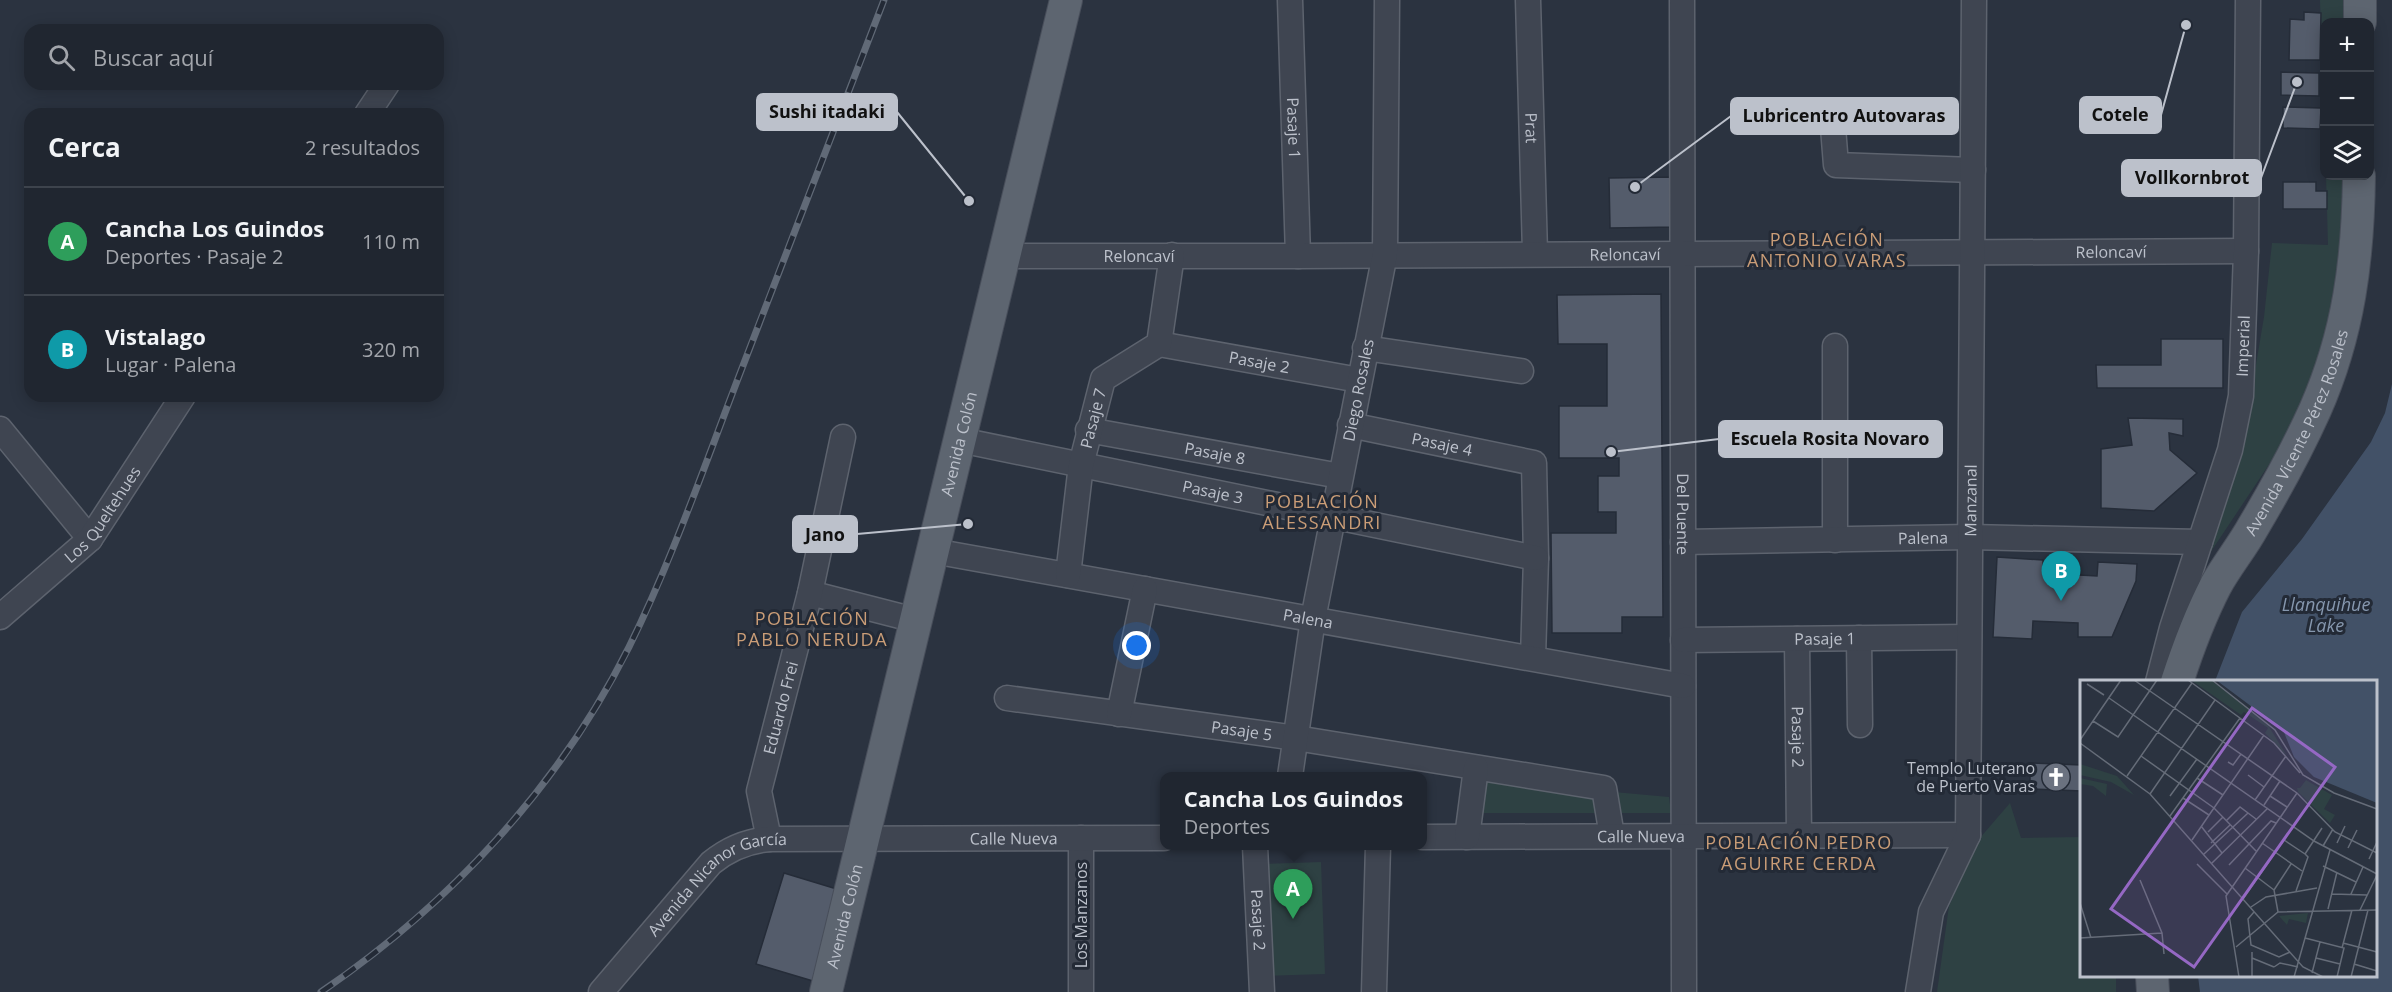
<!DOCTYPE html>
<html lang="es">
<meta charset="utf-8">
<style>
:root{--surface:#202630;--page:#282e38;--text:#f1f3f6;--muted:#a2a5ab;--line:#3d434c;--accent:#9ebbed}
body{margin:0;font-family:"Open Sans",sans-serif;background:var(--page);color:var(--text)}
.controls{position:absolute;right:18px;top:18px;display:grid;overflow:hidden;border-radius:12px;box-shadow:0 3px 15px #0003}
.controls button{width:54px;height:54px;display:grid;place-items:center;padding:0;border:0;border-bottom:2px solid var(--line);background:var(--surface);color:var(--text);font:30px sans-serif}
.you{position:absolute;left:1137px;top:646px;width:21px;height:21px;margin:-15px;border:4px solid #fff;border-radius:50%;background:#1a73e8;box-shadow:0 0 0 9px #1a73e833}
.badge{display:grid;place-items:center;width:39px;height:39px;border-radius:50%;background:var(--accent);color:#fff;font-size:20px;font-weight:700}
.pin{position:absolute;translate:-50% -50px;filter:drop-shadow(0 2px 3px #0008)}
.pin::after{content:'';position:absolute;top:32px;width:21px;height:18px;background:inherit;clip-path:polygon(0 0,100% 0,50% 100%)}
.popup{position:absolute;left:1160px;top:772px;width:267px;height:78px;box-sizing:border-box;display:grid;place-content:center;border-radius:12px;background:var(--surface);filter:drop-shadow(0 2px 4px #0005);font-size:20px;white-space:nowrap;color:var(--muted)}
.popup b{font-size:22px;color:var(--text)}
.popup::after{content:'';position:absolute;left:50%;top:100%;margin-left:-12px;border:12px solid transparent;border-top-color:var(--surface)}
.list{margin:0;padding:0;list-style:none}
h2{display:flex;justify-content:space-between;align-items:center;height:78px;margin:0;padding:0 24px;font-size:26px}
h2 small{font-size:20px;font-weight:400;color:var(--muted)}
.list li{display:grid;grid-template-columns:39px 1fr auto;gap:18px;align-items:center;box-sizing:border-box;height:108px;padding:0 24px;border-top:2px solid var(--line)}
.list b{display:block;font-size:22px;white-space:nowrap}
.list p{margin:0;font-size:20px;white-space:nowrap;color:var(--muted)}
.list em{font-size:20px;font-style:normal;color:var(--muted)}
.icon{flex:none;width:33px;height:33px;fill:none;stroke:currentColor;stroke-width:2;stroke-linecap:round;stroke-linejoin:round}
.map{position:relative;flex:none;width:2392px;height:992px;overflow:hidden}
.search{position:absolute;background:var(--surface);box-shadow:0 3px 15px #0003;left:24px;top:24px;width:420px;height:66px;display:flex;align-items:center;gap:15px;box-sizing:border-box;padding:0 21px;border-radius:18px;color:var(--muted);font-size:22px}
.panel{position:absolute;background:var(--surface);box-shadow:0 3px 15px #0003;left:24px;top:108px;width:420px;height:294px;border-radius:18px}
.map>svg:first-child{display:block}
.green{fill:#2e4143}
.water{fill:#425167}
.building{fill:#545c6b;stroke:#252c38;stroke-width:1.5}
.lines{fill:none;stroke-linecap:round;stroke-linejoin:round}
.minor-casing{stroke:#5d636e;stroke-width:27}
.major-casing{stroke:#484e5a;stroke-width:34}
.minor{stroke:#3f4551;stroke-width:24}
.major{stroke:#5d6570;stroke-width:32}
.rail-casing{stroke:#616a77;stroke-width:7}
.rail{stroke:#232a36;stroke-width:4.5;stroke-dasharray:14;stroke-linecap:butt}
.labels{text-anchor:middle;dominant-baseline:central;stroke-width:6;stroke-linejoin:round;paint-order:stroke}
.street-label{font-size:16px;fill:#bcc1cb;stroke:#232a36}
.poi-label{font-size:16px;fill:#bcc1cb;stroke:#232a36;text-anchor:end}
.neighbourhood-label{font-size:18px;letter-spacing:1.5px;fill:#ca9d77;stroke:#232a36}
.water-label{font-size:18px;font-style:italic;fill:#8697ae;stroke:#232a36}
.inset-road{fill:none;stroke:#656c78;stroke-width:1.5}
.view{fill:#9568c4;fill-opacity:0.15;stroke:#9568c4;stroke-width:3}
.inset-edge{fill:none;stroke:#bcc1cb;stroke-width:3}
.leader{fill:none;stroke:#bcc1cb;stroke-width:2}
.callout-dot{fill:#bcc1cb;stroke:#232a36;stroke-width:2}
.callout{fill:#bcc1cb;stroke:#bcc1cb;stroke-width:2}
.callout-label{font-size:18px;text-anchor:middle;font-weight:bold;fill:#111}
</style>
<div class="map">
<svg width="2392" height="992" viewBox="0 0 2392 992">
<rect width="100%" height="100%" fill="#2b3340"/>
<path class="green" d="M 2320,0 L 2353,0 L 2353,22 L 2324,22 L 2324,129 Z
M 2326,176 L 2353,176 L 2353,227 L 2319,363 L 2286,439 L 2208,556 L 2250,400 L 2264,317 L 2272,243 L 2328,245 Z
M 1487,774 L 1614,792 L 1669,797 L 1671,813 L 1479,813 Z
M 2010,803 L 2021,838 L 2081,837 L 2082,976 L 2116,976 L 2116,992 L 1937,992 L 1949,906 L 1979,839 Z
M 1321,862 L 1325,974 L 1266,976 L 1262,864 Z"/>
<path class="water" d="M 2392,384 L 2392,992 L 2200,992 L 2198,976 L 2376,976 L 2376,682 L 2215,681 L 2242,612 L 2302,539 L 2371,442 L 2385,413 Z"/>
<path class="building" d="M 2304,12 L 2321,13 L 2320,60 L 2289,60 L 2290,19 L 2304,20 Z
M 2281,72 L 2319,73 L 2319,96 L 2281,95 Z
M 2283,107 L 2321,108 L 2320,129 L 2283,128 Z
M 1675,177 L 1676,227 L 1610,228 L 1609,178 Z
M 2283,182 L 2316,182 L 2316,191 L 2327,191 L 2327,209 L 2283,209 Z
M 1661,294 L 1663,617 L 1622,617 L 1622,633 L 1552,633 L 1551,533 L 1616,533 L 1616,512 L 1598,512 L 1598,476 L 1619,476 L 1619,458 L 1559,458 L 1559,406 L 1607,406 L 1607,344 L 1558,344 L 1557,295 Z
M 2161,339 L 2223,339 L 2223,388 L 2097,388 L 2096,365 L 2161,365 Z
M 2128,418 L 2183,419 L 2183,436 L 2169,433 L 2170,450 L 2197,473 L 2154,511 L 2101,508 L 2101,449 L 2132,445 Z
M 1997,557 L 2043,560 L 2043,573 L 2097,576 L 2098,562 L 2137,564 L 2136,581 L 2112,637 L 2078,637 L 2078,623 L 2033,621 L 2032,639 L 1993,637 Z
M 2030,763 L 2082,765 L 2082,791 L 2030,789 Z
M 784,873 L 840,890 L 813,981 L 756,964 Z"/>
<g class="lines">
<g class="minor-casing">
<g id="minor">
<path id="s1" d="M 1290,0 L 1298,256"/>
<path id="s2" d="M 1528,0 L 1535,253"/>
<path id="s3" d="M 1682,0 L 1684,992"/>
<path d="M 367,114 L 387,84"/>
<path d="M 1832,115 L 1836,165 L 1973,170"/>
<path id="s4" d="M 1004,256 L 1298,256 L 2246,251"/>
<path id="s5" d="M 1159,344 L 1359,380"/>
<path d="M 1365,348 L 1521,371"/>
<path id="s6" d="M 1350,425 L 1534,463 L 1536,558 L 1533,658"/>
<path d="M 0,429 L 90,539"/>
<path id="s7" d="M 1088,430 L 1340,476"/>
<path id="s8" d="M 960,440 L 1536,558"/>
<path d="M 1835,540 L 1835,346"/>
<path id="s9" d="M 1683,542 L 1970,537 L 2200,542"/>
<path id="s10" d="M 933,551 L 1683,686"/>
<path id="s11" d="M 1068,575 L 1081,465 L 1103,379 L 1159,344 L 1172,255"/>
<path d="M 810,593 L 915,620"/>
<path id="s12" d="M 0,617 L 90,539 L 183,396"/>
<path d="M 1859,638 L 1860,725"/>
<path id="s13" d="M 1797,639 L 1799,836"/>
<path id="s14" d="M 1683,640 L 1969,637"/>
<path id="s15" d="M 2158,682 L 2172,628 L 2230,450 L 2241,396 L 2246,251 L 2248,0"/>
<path id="s16" d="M 1007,698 L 1296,738 L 1604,788 L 1612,836"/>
<path d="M 1119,714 L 1145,589"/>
<path id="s17" d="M 1290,776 L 1313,619 L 1385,254 L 1387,0"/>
<path id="s18" d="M 1422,837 L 1968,835"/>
<path d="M 1467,837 L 1476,768"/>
<path d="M 1081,838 L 1081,992"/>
<path id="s19" d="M 769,839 L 759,791 L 810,593 L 843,437"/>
<path id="s20" d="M 1255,846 L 1262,992"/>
<path id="s21" d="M 601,992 L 711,863 C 728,849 746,841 769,839 L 1164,838"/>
<path d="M 1374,992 L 1378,846"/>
<path id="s22" d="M 1918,992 L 1931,912 L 1968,835 L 1974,0"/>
</g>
</g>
<g class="major-casing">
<g id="major">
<path d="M 2360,22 L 2360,0"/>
<path id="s23" d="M 2177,682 C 2188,648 2200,616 2216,585 C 2227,565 2242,547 2253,527 C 2275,490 2297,450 2315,410 C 2349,333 2358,259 2359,176"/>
<path d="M 2152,976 L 2153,992"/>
<path id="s24" d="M 826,992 L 1066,0"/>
</g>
</g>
<use href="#minor" class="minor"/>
<use href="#major" class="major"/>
<g class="rail-casing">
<path id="rail" d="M 321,992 C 450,904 559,787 629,647 C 672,560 704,467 739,376 C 787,251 836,125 884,0"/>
</g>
<use href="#rail" class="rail"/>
</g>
<defs>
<g id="church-disc" transform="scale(1.5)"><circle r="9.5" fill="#6b7280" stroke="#232a36"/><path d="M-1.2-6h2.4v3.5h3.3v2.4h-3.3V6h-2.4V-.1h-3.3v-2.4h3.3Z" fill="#fff"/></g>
</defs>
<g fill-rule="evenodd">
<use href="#church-disc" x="2056" y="777"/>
</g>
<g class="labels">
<g class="street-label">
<text stroke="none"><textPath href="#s2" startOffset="128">Prat</textPath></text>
<text stroke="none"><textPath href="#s1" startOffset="128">Pasaje 1</textPath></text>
<text stroke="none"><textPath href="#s4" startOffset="1107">Reloncaví</textPath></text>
<text stroke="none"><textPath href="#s4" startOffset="621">Reloncaví</textPath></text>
<text stroke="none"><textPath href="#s4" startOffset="135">Reloncaví</textPath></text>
<text stroke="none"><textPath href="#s15" startOffset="348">Imperial</textPath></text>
<text stroke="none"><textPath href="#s5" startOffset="102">Pasaje 2</textPath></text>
<text stroke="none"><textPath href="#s17" startOffset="392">Diego Rosales</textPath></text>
<text stroke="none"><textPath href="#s11" startOffset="159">Pasaje 7</textPath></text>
<text stroke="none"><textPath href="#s23" startOffset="278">Avenida Vicente Pérez Rosales</textPath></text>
<text stroke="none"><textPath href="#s24" startOffset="564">Avenida Colón</textPath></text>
<text stroke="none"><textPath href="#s6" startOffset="94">Pasaje 4</textPath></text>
<text stroke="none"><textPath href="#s7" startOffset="129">Pasaje 8</textPath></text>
<text stroke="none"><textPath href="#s8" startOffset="258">Pasaje 3</textPath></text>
<text stroke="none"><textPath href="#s22" startOffset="501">Manzanal</textPath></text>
<text stroke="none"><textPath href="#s12" startOffset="146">Los Queltehues</textPath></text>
<text stroke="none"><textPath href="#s3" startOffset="514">Del Puente</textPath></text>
<text stroke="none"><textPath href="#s9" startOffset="240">Palena</textPath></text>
<text stroke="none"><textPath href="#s10" startOffset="381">Palena</textPath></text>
<text stroke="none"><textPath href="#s14" startOffset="142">Pasaje 1</textPath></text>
<text stroke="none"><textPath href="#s19" startOffset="135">Eduardo Frei</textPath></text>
<text stroke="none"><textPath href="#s16" startOffset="237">Pasaje 5</textPath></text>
<text stroke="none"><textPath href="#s13" startOffset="98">Pasaje 2</textPath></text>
<text stroke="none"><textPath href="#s18" startOffset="219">Calle Nueva</textPath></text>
<text stroke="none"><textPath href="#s21" startOffset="478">Calle Nueva</textPath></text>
<text stroke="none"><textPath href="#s21" startOffset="164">Avenida Nicanor García</textPath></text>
<text transform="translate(1081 915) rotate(-90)">Los Manzanos</text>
<text stroke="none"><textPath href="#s24" startOffset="78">Avenida Colón</textPath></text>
<text stroke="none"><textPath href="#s20" startOffset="74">Pasaje 2</textPath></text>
</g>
<g class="poi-label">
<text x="2035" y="768">Templo Luterano<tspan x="2035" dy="18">de Puerto Varas</tspan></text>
</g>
<g class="neighbourhood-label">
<text x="1827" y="239">POBLACIÓN<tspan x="1827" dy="21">ANTONIO VARAS</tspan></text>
<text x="1322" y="501">POBLACIÓN<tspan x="1322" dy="21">ALESSANDRI</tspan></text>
<text x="812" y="618">POBLACIÓN<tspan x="812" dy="21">PABLO NERUDA</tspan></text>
<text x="1799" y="842">POBLACIÓN PEDRO<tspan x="1799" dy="21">AGUIRRE CERDA</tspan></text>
</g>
<g class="water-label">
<text x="2326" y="604">Llanquihue<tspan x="2326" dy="21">Lake</tspan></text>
</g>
</g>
<g transform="translate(2080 680)">
<rect width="297" height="297" fill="#2b3340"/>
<path d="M 111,0 L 131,0 L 188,45 L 207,76 L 185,53 L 188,48 L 164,32 L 161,35 ZM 0,84 L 37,96 L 54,115 L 31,102 L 0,95 ZM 0,98 L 27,104 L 26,116 L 13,106 L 0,104 ZM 226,100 L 252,115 L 244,129 L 255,135 L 250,143 L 218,112 L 217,108 L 220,108 ZM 228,233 L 226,243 L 209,239 L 207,245 L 199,236 Z" fill="#2e4143"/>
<path d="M 136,0 L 297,0 L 297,123 L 234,97 L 214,77 L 203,50 Z" fill="#425167"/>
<path class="inset-road" d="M 54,0 L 217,113 L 255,152 L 297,173M 108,0 L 194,63 L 220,93M 132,0 L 195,50 L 223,95 L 254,113 L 297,129M 7,4 L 24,15M 29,18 L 234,161 L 297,194M 13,41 L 38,57 L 77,0M 0,60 L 41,0M 0,63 L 70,114 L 223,287 L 243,297M 61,76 L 134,128 L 176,171M 148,82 L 153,85 L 161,74M 168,95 L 184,107M 47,96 L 112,3M 117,98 L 143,115M 70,114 L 135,20M 90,116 L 117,79M 190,116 L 207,127M 103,118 L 129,135M 175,120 L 206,76M 184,125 L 200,101M 90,136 L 160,38M 146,141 L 160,127 L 176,139M 121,146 L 142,173M 128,152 L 143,137M 112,160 L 184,55M 204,160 L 225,174M 131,163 L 150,145M 182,163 L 222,191M 257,163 L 265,146M 243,166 L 253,149M 268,168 L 277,150M 124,174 L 168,133M 289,179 L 297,162M 132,183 L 188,128M 117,184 L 147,214M 149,185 L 191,141 L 196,143M 243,186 L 276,202M 165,188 L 194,210M 60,200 L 82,253 L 84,274M 216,211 L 228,177 L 225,174 L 242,148M 252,214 L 287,215M 271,214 L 283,187M 163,219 L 221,135M 0,223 L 11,258M 171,227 L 186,217 L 237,208M 248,229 L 257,192M 280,230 L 297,195M 174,232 L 168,239 L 171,265 L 199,277 L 210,272M 198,232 L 194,210 L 211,184M 0,258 L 82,253M 225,258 L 264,268 L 257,297M 263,263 L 297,272M 156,267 L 198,232 L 297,230M 262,268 L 272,230M 172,272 L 172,297M 172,278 L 194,287M 236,278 L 260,284M 274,284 L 297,291M 194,287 L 200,283 L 218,287M 232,293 L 240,262M 153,297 L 176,297M 159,297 L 146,216 L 217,113M 214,297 L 250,170M 271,297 L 288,230"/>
<path class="view" d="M 172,28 L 255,87 L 114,287 L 31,229 Z"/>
<rect width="297" height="297" class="inset-edge"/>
</g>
<path class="leader" d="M969 201L897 112M2186 25L2161 115M1635 187L1731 116M2297 82L2261 178M1611 452L1719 439M968 524L857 534"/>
<g class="callout-dot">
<circle cx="969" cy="201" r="6"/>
<circle cx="2186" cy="25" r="6"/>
<circle cx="1635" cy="187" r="6"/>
<circle cx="2297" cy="82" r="6"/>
<circle cx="1611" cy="452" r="6"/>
<circle cx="968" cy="524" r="6"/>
</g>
<g class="callout">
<rect x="757" y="94" width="140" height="36" rx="6"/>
<rect x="2080" y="97" width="81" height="36" rx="6"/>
<rect x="1731" y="98" width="227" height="36" rx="6"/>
<rect x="2122" y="160" width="139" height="36" rx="6"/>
<rect x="1719" y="421" width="223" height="36" rx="6"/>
<rect x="793" y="516" width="64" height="36" rx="6"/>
</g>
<g class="callout-label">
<text x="827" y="118">Sushi itadaki</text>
<text x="2120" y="121">Cotele</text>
<text x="1844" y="122">Lubricentro Autovaras</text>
<text x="2192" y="184">Vollkornbrot</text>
<text x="1830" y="445">Escuela Rosita Novaro</text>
<text x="825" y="541">Jano</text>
</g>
</svg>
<div class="controls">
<button>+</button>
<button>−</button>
<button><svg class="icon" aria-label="layers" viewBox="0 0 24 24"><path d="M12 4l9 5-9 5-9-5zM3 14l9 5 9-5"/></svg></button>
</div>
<div class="you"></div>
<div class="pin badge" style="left:1293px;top:919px;background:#2e9e5b">A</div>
<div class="popup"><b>Cancha Los Guindos</b>Deportes</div>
<div class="pin badge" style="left:2061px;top:601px;background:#0f9aa8">B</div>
<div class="search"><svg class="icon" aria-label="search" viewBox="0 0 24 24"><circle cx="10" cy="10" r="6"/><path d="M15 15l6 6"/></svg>Buscar aquí</div>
<section class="panel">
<h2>Cerca<small>2 resultados</small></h2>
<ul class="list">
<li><span class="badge" style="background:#2e9e5b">A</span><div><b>Cancha Los Guindos</b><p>Deportes · Pasaje 2</p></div><em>110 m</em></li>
<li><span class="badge" style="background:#0f9aa8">B</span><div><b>Vistalago</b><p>Lugar · Palena</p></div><em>320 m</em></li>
</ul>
</section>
</div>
